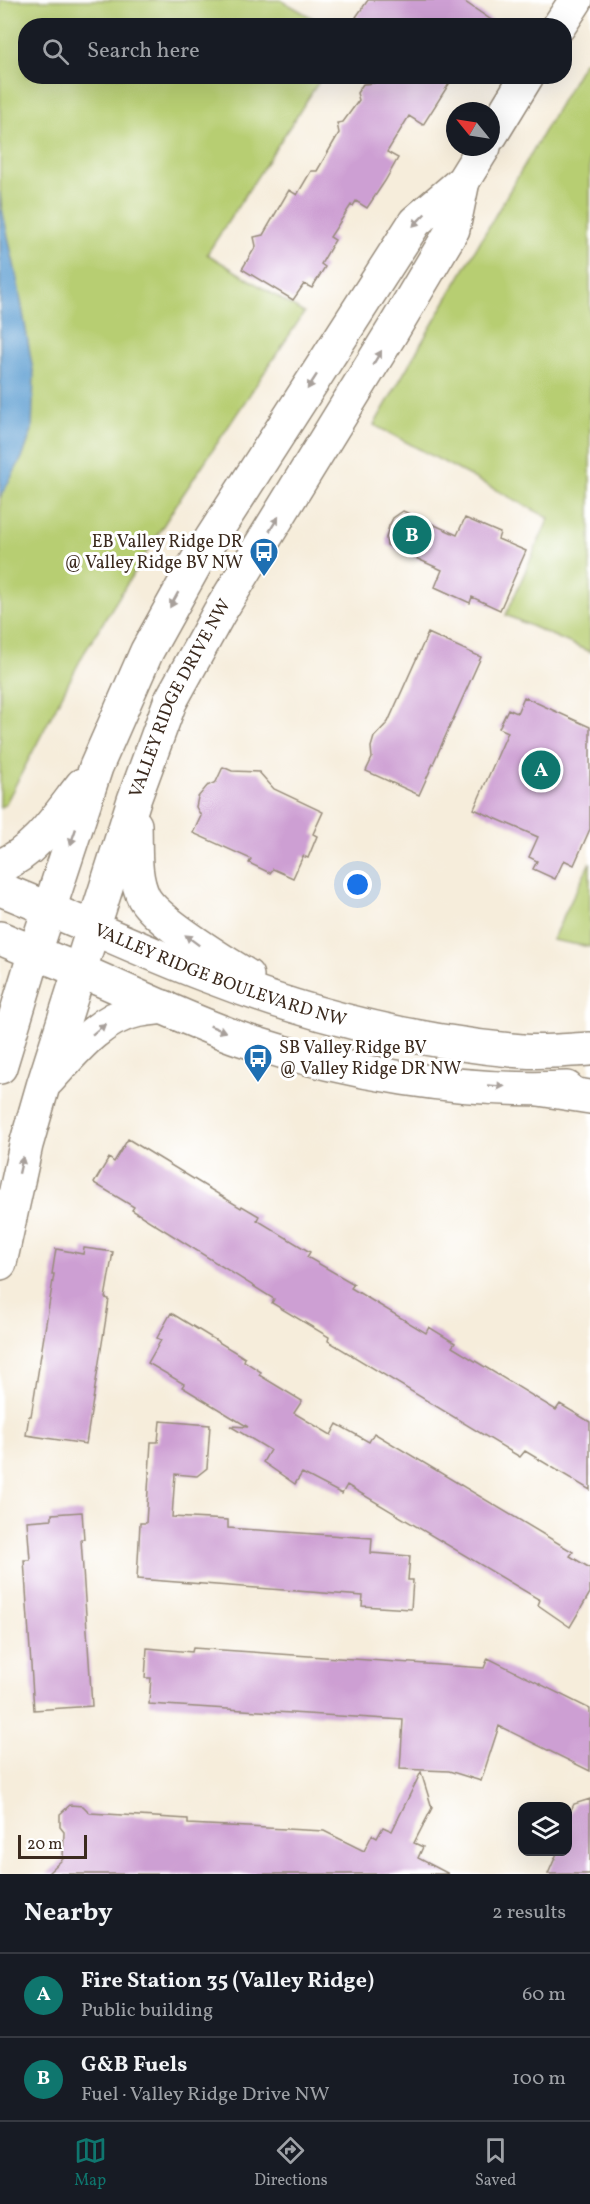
<!DOCTYPE html>
<meta charset="utf-8">
<style>
:root{--surface:#171b24;--page:#242831;--text:#f1f3f6;--muted:#9ea1a6;--line:#363941;--accent:#0f766e}
body{margin:0;font-family:Vollkorn,serif;background:var(--page);color:var(--text)}
.controls{position:absolute;right:18px;bottom:18px;display:grid;overflow:hidden;border-radius:12px;box-shadow:0 6px 24px #0002}
.controls button{width:54px;height:54px;display:grid;place-items:center;padding:0;border:0;border-bottom:2px solid var(--line);background:var(--surface);color:var(--text);font:30px sans-serif}
.compass{position:absolute;left:446px;top:102px;width:54px;height:54px;border-radius:50%;background:var(--surface);box-shadow:0 6px 24px #0002;rotate:300deg}
.scale{position:absolute;left:18px;bottom:15px;width:69px;box-sizing:border-box;padding-left:6px;border:3px solid #3b2a1e;border-top:0;font-size:16px;line-height:21px;white-space:nowrap;color:#3b2a1e;-webkit-text-stroke:4px #fff;paint-order:stroke}
.you{position:absolute;left:358px;top:885px;width:21px;height:21px;margin:-15px;border:4px solid #fff;border-radius:50%;background:#1a73e8;box-shadow:0 0 0 9px #1a73e833}
.badge{display:grid;place-items:center;width:39px;height:39px;border-radius:50%;background:var(--accent);color:#fff;font-size:20px;font-weight:700}
.pin{position:absolute;translate:-50% -50%;border:3px solid #fff;box-shadow:0 2px 6px #0006}
.list{margin:0;padding:0;list-style:none}
h2{display:flex;justify-content:space-between;align-items:center;height:78px;margin:0;padding:0 24px;font-size:26px}
h2 small{font-size:20px;font-weight:400;color:var(--muted)}
.list li{display:grid;grid-template-columns:39px 1fr auto;gap:18px;align-items:center;box-sizing:border-box;height:84px;padding:0 24px;border-top:2px solid var(--line)}
.list b{display:block;font-size:22px;white-space:nowrap}
.list p{margin:0;font-size:20px;white-space:nowrap;color:var(--muted)}
.list em{font-size:20px;font-style:normal;color:var(--muted)}
.icon{flex:none;width:33px;height:33px;fill:none;stroke:currentColor;stroke-width:2;stroke-linecap:round;stroke-linejoin:round}
.map{position:relative;flex:none;width:590px;height:1874px;overflow:hidden}
.search{position:absolute;background:var(--surface);box-shadow:0 6px 24px #0002;left:18px;right:18px;top:18px;height:66px;display:flex;align-items:center;gap:15px;box-sizing:border-box;padding:0 21px;border-radius:24px;color:var(--muted);font-size:22px}
.sheet{height:246px;background:var(--surface)}
nav{display:flex;justify-content:space-around;align-items:center;box-sizing:border-box;height:84px;border-top:2px solid var(--line);background:var(--surface);font-size:16px;color:var(--muted)}
nav a{display:grid;justify-items:center;gap:3px}
nav .on{color:var(--accent)}
.map>svg:first-child{display:block}
.green{fill:#b7ce72;stroke:#797c48;stroke-width:1.5}
.water{fill:#5e9fd1;stroke:#4c6478;stroke-width:1.5}
.building{fill:#cd9fd3}
.lines{fill:none;stroke-linecap:round;stroke-linejoin:round}
.minor-casing{stroke:#988c7c;stroke-width:36}
.highway-casing{stroke:#988c7c;stroke-width:36}
.minor{stroke:#fff;stroke-width:33}
.highway{stroke:#fff;stroke-width:33}
.oneway{fill:#a79f9a}
.labels{text-anchor:middle;dominant-baseline:central;stroke-width:6;stroke-linejoin:round;paint-order:stroke}
.poi-label{font-size:18px;fill:#3b2a1e;stroke:#fff;text-anchor:end}
.street-label{font-size:18px;fill:#3b2a1e;stroke:#fff}
</style>
<div class="map">
<svg width="590" height="1874" viewBox="0 0 590 1874">
<rect width="100%" height="100%" fill="#fff"/>
<filter id="ink" filterUnits="userSpaceOnUse"><feTurbulence type="fractalNoise" baseFrequency=".0167" numOctaves="2"/><feDisplacementMap in="SourceGraphic" scale="12" xChannelSelector="R" yChannelSelector="G"/><feConvolveMatrix kernelMatrix="1 2 1 2 8 2 1 2 1" color-interpolation-filters="sRGB"/></filter>
<filter id="wash" filterUnits="userSpaceOnUse"><feTurbulence type="fractalNoise" baseFrequency=".008" numOctaves="4" result="noise"/><feDisplacementMap in="SourceGraphic" scale="24" xChannelSelector="R" yChannelSelector="G"/><feGaussianBlur stdDeviation="1.35" result="paint"/><feColorMatrix in="noise" values="0 0 0 0 0 0 0 0 0 0 0 0 0 0 0 0 0 1.4 0 .05"/><feComposite in="paint" operator="in"/></filter>
<g filter="url(#wash)">
<rect width="100%" height="100%" fill="#f6eddb"/>
<path class="green" d="M 0,0 L 281,0 L 325,25 L 26,26 L 26,76 L 322,77 L 207,254 L 304,313 L 176,505 L 84,653 L 5,805 L 0,808 Z
M 590,60 L 590,652 L 506,615 L 549,518 L 374,425 L 584,62 Z
M 590,862 L 590,947 L 552,940 Z"/>
<path class="water" d="M 0,192 L 1,204 L 17,278 L 34,376 L 32,430 L 23,456 L 0,498 Z"/>
<g id="blocks">
<path class="building" d="M 368,0 L 462,0 L 500,26 L 369,26 L 356,17 Z
M 378,76 L 454,76 L 423,125 L 409,116 L 387,152 L 398,158 L 385,181 L 367,208 L 356,201 L 353,206 L 351,205 L 330,237 L 335,240 L 321,264 L 325,267 L 312,288 L 304,284 L 293,300 L 242,269 L 256,246 L 254,237 L 263,235 L 289,190 L 297,195 L 311,171 L 317,171 L 339,133 L 337,123 L 343,122 L 359,100 L 357,93 L 363,84 L 374,83 Z
M 403,511 L 457,535 L 465,518 L 500,533 L 498,539 L 526,551 L 500,610 L 472,597 L 470,603 L 435,587 L 442,570 L 387,545 L 386,538 L 389,526 L 393,518 Z
M 428,633 L 481,657 L 419,795 L 366,771 L 372,758 L 371,747 L 374,737 L 388,722 Z
M 524,697 L 590,727 L 590,829 L 574,865 L 564,860 L 555,879 L 533,869 L 537,861 L 529,857 L 538,837 L 474,809 L 508,732 L 499,728 L 508,709 L 517,713 Z
M 223,767 L 232,771 L 259,772 L 274,789 L 323,812 L 313,834 L 317,836 L 308,858 L 303,856 L 293,878 L 273,869 L 270,873 L 249,863 L 251,859 L 193,833 L 201,816 L 196,807 L 198,797 L 207,786 L 216,782 Z
M 128,1139 L 241,1208 L 242,1206 L 259,1216 L 257,1220 L 310,1252 L 307,1257 L 354,1284 L 351,1288 L 426,1333 L 429,1327 L 455,1343 L 452,1347 L 556,1410 L 560,1404 L 590,1422 L 590,1490 L 525,1451 L 520,1457 L 328,1341 L 329,1337 L 272,1303 L 274,1299 L 132,1210 L 134,1207 L 94,1183 L 109,1158 L 114,1162 Z
M 84,1248 L 113,1252 L 105,1298 L 109,1299 L 86,1444 L 26,1435 L 29,1416 L 31,1416 L 54,1274 L 52,1274 L 56,1249 L 83,1254 Z
M 171,1313 L 245,1358 L 244,1361 L 261,1372 L 259,1375 L 302,1401 L 294,1413 L 331,1435 L 337,1424 L 369,1442 L 374,1433 L 573,1552 L 570,1556 L 590,1568 L 590,1593 L 570,1627 L 538,1605 L 540,1600 L 347,1485 L 342,1494 L 302,1473 L 295,1484 L 263,1462 L 270,1450 L 230,1426 L 248,1427 L 182,1387 L 184,1384 L 148,1363 L 161,1340 L 157,1338 Z
M 160,1421 L 210,1425 L 207,1468 L 197,1476 L 175,1474 L 172,1517 L 228,1520 L 228,1528 L 372,1538 L 371,1553 L 410,1556 L 408,1580 L 413,1580 L 411,1609 L 362,1606 L 363,1596 L 137,1579 L 140,1523 L 146,1523 L 151,1442 L 158,1442 Z
M 82,1512 L 84,1539 L 81,1539 L 92,1706 L 34,1710 L 24,1560 L 30,1560 L 27,1521 L 52,1519 L 52,1514 Z
M 147,1648 L 192,1652 L 193,1648 L 484,1668 L 488,1658 L 590,1709 L 590,1771 L 499,1726 L 481,1781 L 449,1771 L 400,1769 L 403,1720 L 149,1704 L 151,1678 L 145,1678 Z
M 421,1772 L 432,1808 L 414,1843 L 423,1847 L 418,1858 L 449,1874 L 47,1874 L 63,1859 L 64,1832 L 60,1827 L 60,1814 L 70,1805 L 83,1806 L 90,1813 L 188,1819 L 188,1824 L 324,1831 L 364,1851 L 372,1835 L 377,1838 L 383,1827 L 392,1831 Z
M 590,1799 L 590,1874 L 548,1874 L 558,1851 L 567,1851 L 567,1831 L 571,1824 L 568,1816 L 574,1804 Z"/>
</g>
</g>
<g filter="url(#ink)">
<use href="#blocks" fill-opacity="0" stroke="#988c7c" stroke-width="1.5"/>
<g class="lines">
<g class="minor-casing">
<g id="minor">
<path d="M 559,26 L 576,0"/>
<path d="M 491,135 L 527,76"/>
<path d="M 135,825 C 136,849 133,876 144,898 C 158,922 222,960 247,976"/>
<path d="M 0,866 C 36,852 59,814 82,785"/>
<path id="s1" d="M 0,889 C 69,916 136,949 205,975 C 308,1015 412,1042 522,1051 C 544,1053 568,1050 590,1049"/>
<path d="M 0,938 C 32,952 65,964 97,978 C 145,999 194,1023 244,1040 C 345,1073 461,1093 567,1088"/>
<path d="M 0,1067 L 35,952 L 96,767 L 147,651 L 197,561 L 415,222 L 463,181 L 484,147"/>
<path d="M 48,1080 C 73,1053 98,1019 136,1011 C 145,1009 155,1008 164,1007"/>
<path id="s2" d="M 0,1263 L 26,1145 L 43,1086 L 134,800 L 170,702 L 219,613 L 393,330 L 453,229 L 463,181"/>
</g>
</g>
<g class="highway-casing">
<path id="highway" d="M 539,1089 L 590,1097"/>
</g>
<use href="#minor" class="minor"/>
<use href="#highway" class="highway"/>
</g>
<defs><path id="oneway-solid" d="M-6-.8H1V-3.2L6.5 0L1 3.2V.8H-6Z" transform="scale(1.5)"/></defs>
<g class="oneway">
<use href="#oneway-solid" transform="translate(419 220) rotate(134)"/>
<use href="#oneway-solid" transform="translate(377 358) rotate(-59)"/>
<use href="#oneway-solid" transform="translate(312 382) rotate(123)"/>
<use href="#oneway-solid" transform="translate(274 524) rotate(-58)"/>
<use href="#oneway-solid" transform="translate(174 600) rotate(119)"/>
<use href="#oneway-solid" transform="translate(73 837) rotate(109)"/>
<use href="#oneway-solid" transform="translate(192 940) rotate(-143)"/>
<use href="#oneway-solid" transform="translate(99 1029) rotate(-39)"/>
<use href="#oneway-solid" transform="translate(218 1029) rotate(22)"/>
<use href="#oneway-solid" transform="translate(496 1086) rotate(3)"/>
<use href="#oneway-solid" transform="translate(21 1165) rotate(-77)"/>
</g>
</g>
<defs>
<g id="bus-pin" transform="scale(1.5)"><path d="M0 17L-7.5 6A9.5 9.5 0 1 1 7.5 6Z" fill="#1f6fb2" stroke="#fff"/><path d="M-5-6H5V4H4V6H2V4H-2V6H-4V4H-5ZM-3.5-4V0h7V-4ZM-3.5 1.2v1.5H-2V1.2ZM2 1.2v1.5H3.5V1.2Z" fill="#fff"/></g>
</defs>
<g fill-rule="evenodd">
<use href="#bus-pin" x="264" y="552"/>
<use href="#bus-pin" x="258" y="1058"/>
</g>
<g class="labels">
<g class="poi-label">
<text x="243" y="542">EB Valley Ridge DR<tspan x="243" dy="21">@ Valley Ridge BV NW</tspan></text>
<text x="279" y="1048" text-anchor="start">SB Valley Ridge BV<tspan x="279" dy="21">@ Valley Ridge DR NW</tspan></text>
</g>
<g class="street-label">
<text stroke="none"><textPath href="#s2" startOffset="594">VALLEY RIDGE DRIVE NW</textPath></text>
<text stroke="none"><textPath href="#s1" startOffset="237">VALLEY RIDGE BOULEVARD NW</textPath></text>
</g>
</g>
</svg>
<div class="controls">
<button><svg class="icon" aria-label="layers" viewBox="0 0 24 24"><path d="M12 4l9 5-9 5-9-5zM3 14l9 5 9-5"/></svg></button>
</div>
<svg class="compass" viewBox="-18 -18 36 36"><path d="M0-13l5 13h-10z" fill="#e53935"/><path d="M0 13l5-13h-10z" fill="#9ea1a6"/></svg>
<div class="scale">20 m</div>
<div class="you"></div>
<div class="pin badge" style="left:541px;top:770px">A</div>
<div class="pin badge" style="left:412px;top:535px">B</div>
<div class="search"><svg class="icon" aria-label="search" viewBox="0 0 24 24"><circle cx="10" cy="10" r="6"/><path d="M15 15l6 6"/></svg>Search here</div>
</div>
<section class="sheet">
<h2>Nearby<small>2 results</small></h2>
<ul class="list">
<li><span class="badge">A</span><div><b>Fire Station 35 (Valley Ridge)</b><p>Public building</p></div><em>60 m</em></li>
<li><span class="badge">B</span><div><b>G&amp;B Fuels</b><p>Fuel · Valley Ridge Drive NW</p></div><em>100 m</em></li>
</ul>
</section>
<nav>
<a class="on"><svg class="icon" aria-label="map" viewBox="0 0 24 24"><path d="M3 6l6-2 6 2 6-2v14l-6 2-6-2-6 2zM9 4v14M15 6v14"/></svg>Map</a>
<a><svg class="icon" aria-label="directions" viewBox="0 0 24 24"><path d="M12 3l9 9-9 9-9-9zM9 14v-3h6M13 9l2 2-2 2"/></svg>Directions</a>
<a><svg class="icon" aria-label="saved" viewBox="0 0 24 24"><path d="M7 4h10v16l-5-4-5 4z"/></svg>Saved</a>
</nav>
